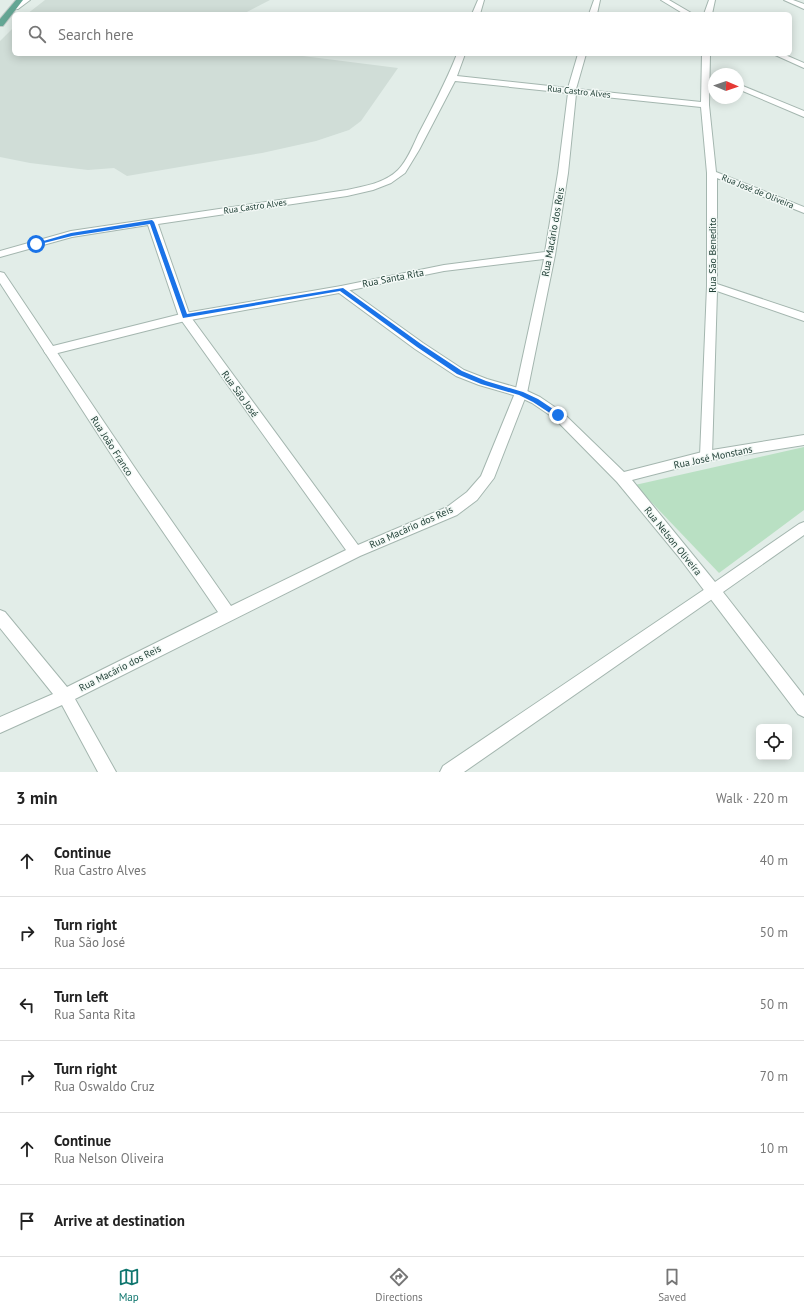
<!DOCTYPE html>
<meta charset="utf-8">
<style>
:root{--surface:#fff;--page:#f2f2f2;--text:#222;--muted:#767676;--line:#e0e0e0;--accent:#0f766e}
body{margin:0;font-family:"PT Sans",sans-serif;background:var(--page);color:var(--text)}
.controls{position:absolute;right:12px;bottom:12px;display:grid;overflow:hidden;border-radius:6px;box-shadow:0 2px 10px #0003}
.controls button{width:36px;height:36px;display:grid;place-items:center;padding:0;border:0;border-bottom:1px solid var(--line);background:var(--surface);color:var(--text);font:20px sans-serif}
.compass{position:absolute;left:708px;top:68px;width:36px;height:36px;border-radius:50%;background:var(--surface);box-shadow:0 2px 10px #0003;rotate:92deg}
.stop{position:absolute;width:12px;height:12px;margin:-9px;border:3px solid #1a73e8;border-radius:50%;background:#fff}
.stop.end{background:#1a73e8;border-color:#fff;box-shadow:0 1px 4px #0008}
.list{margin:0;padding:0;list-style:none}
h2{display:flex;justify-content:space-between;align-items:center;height:52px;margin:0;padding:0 16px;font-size:17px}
h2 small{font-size:13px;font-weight:400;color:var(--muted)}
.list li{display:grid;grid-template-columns:26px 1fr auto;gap:12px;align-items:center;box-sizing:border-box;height:72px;padding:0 16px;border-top:1px solid var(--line)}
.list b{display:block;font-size:15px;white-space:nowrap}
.list p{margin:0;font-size:13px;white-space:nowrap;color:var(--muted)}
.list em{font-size:13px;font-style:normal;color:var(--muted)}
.icon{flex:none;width:22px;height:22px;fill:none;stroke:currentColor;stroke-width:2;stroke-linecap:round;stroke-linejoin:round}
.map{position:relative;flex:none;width:804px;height:772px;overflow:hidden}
.search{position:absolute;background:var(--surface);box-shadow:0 2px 10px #0003;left:12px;right:12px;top:12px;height:44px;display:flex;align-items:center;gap:10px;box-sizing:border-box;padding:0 14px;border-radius:6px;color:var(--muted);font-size:15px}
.sheet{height:484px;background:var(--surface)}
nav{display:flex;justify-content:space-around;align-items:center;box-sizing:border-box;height:56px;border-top:1px solid var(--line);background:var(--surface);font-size:11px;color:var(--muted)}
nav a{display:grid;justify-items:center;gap:2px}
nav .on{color:var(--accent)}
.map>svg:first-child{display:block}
.built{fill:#d0ddd7}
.green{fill:#b9e0c3}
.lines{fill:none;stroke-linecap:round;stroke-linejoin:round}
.minor-casing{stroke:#a4b6af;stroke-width:2}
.tertiary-casing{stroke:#a4b6af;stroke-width:2}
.primary-casing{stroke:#c1cac7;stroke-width:2}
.minor{fill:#fff;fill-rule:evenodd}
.tertiary{fill:#fff;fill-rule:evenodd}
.primary{fill:#64a694;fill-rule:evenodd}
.route{fill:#1a73e8}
.labels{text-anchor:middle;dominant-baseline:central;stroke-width:3;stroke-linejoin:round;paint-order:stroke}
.far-street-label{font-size:9px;fill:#214037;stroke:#f3f9f6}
.street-label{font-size:10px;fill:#214037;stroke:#f3f9f6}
</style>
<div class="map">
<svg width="804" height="772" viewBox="0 0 804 772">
<rect width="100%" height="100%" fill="#e2ede8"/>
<path class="built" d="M 45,0 L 270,0 L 243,14 L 27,14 Z
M 14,27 L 14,54 L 287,54 L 398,68 L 361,121 L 349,130 L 316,141 L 262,153 L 127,176 L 114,168 L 88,170 L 30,163 L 0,157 L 0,41 Z"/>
<path class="green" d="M 804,447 L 804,510 L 719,573 L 635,485 Z"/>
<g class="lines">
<g class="minor-casing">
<path id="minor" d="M 22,0 L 30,0 L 18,9 L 12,9 L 12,5 Z
M 478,0 L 484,0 L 480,14 L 472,14 Z
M 594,0 L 600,0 L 597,14 L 589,14 Z
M 661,0 L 669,0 L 693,14 L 684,14 Z
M 709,0 L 715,0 L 712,14 L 704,14 Z
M 784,0 L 793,0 L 804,4 L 804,9 Z
M 457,54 L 465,54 L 457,76 L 568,88 L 578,54 L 586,54 L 576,89 L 701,102 L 702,54 L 710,54 L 709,105 L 716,172 L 804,207 L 804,213 L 717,178 L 717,284 L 804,313 L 804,321 L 717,291 L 712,456 L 711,459 L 706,461 L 701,459 L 700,456 L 707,286 L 707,173 L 701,107 L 576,94 L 568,173 L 555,255 L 527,393 L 494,478 L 477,500 L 457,515 L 360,556 L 75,699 L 116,772 L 98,772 L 62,705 L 0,733 L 0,717 L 53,694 L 0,628 L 0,610 L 5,612 L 67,687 L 218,612 L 131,485 L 46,354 L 44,351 L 46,348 L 54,348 L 141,477 L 231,606 L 346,550 L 179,317 L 148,225 L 72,237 L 0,257 L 0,251 L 71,231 L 347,190 C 365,186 385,183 398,170 C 407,161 413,146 418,135 C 432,108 446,82 457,54 ZM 455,81 L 568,93 L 558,173 L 545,252 L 444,265 L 341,286 L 336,289 L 341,292 L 444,271 L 544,259 L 515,393 L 481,476 L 467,492 L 447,507 L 358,545 L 190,316 L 158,224 L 347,196 L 373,190 L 391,183 L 405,173 L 419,150 Z
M 773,54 L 783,54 L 804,63 L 804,68 Z
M 738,84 L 804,111 L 804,117 L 738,89 Z
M 713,585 L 718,587 L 720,591 L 718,595 L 464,772 L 440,772 L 443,766 L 708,587 Z"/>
</g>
<g class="tertiary-casing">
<path id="tertiary" d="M 0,272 L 4,273 L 53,346 L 185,313 L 341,286 L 345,287 L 423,343 L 464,370 L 487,379 L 525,390 L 540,397 L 562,412 L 624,472 L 706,451 L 804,435 L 804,445 L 706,461 L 632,480 L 715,582 L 799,524 L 804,522 L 804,535 L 723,592 L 804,696 L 804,717 L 798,714 L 678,556 L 617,482 L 554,418 L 532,403 L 517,396 L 479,385 L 456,376 L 415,349 L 339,293 L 185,321 L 50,355 L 46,354 L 0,283 Z"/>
</g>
<g class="primary-casing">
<path id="primary" d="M 16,0 L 23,0 L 3,26 L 0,26 L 0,19 Z"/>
</g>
<use href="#minor" class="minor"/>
<use href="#tertiary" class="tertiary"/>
<use href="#primary" class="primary"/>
</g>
<path class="route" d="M 152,220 L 154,222 L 187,314 L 343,288 L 421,344 L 462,371 L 486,381 L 523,392 L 538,399 L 562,415 L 558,417 L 556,417 L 533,402 L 519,395 L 481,384 L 457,374 L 417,347 L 340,291 L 183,318 L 150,224 L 72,236 L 36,245 L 33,244 L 71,233 Z"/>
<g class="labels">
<g class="far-street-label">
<text transform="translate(579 91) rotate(6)">Rua Castro Alves</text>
<text transform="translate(758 191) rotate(22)">Rua José de Oliveira</text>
<text transform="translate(255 206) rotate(-8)">Rua Castro Alves</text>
</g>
<g class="street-label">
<text transform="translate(553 232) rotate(-80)">Rua Macário dos Reis</text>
<text transform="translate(712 255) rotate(-90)">Rua São Benedito</text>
<text transform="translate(393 278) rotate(-11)">Rua Santa Rita</text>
<text transform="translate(240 394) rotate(54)">Rua São José</text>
<text transform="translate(112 446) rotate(57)">Rua João Franco</text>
<text transform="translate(713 457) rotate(-12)">Rua José Monstans</text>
<text transform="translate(411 527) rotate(-24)">Rua Macário dos Reis</text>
<text transform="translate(673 541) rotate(51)">Rua Nelson Oliveira</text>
<text transform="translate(120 668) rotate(-27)">Rua Macário dos Reis</text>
</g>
</g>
</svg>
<div class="controls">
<button><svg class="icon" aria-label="locate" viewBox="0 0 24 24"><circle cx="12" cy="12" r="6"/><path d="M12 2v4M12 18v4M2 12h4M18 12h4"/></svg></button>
</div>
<svg class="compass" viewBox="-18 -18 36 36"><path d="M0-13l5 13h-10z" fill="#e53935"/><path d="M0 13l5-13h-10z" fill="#767676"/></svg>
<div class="stop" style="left:36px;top:244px"></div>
<div class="stop end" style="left:558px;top:415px"></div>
<div class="search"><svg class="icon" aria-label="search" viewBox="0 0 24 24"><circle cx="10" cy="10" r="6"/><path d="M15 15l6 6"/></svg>Search here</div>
</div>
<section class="sheet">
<h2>3 min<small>Walk · 220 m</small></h2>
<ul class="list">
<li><svg class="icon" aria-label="ahead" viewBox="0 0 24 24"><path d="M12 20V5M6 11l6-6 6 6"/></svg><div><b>Continue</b><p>Rua Castro Alves</p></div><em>40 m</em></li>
<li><svg class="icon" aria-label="right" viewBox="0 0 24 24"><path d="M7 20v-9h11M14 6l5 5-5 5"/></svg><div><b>Turn right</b><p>Rua São José</p></div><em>50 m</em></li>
<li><svg class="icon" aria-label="left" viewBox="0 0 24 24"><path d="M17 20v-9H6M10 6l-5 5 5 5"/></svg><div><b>Turn left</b><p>Rua Santa Rita</p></div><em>50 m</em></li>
<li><svg class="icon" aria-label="right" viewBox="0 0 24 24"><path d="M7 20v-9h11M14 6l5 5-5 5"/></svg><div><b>Turn right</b><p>Rua Oswaldo Cruz</p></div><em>70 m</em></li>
<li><svg class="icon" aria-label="ahead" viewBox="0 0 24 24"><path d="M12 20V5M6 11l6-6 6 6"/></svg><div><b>Continue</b><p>Rua Nelson Oliveira</p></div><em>10 m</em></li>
<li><svg class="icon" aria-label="arrive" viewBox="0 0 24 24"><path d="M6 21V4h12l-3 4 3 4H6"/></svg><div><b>Arrive at destination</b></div></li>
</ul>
</section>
<nav>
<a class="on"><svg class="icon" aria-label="map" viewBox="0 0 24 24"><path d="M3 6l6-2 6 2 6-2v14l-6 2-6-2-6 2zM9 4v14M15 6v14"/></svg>Map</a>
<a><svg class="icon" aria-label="directions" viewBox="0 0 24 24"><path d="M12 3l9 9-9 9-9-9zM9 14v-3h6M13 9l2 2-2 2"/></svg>Directions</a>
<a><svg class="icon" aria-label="saved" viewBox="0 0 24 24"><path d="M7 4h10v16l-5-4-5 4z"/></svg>Saved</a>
</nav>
